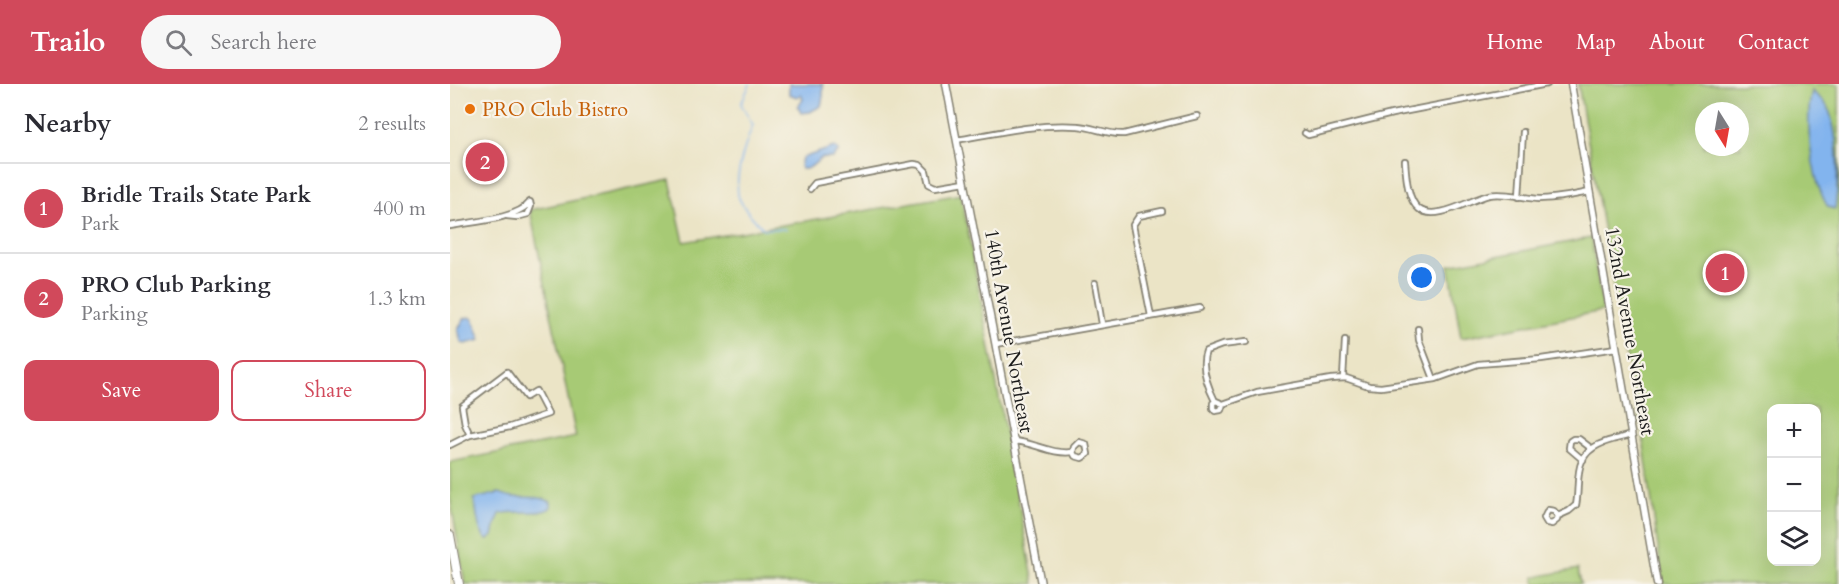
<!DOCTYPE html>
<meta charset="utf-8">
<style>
:root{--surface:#fff;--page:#f7f7f7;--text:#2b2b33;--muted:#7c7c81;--line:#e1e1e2;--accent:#d1495b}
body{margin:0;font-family:Cardo,serif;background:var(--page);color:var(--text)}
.controls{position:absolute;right:18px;bottom:18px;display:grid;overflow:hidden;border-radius:12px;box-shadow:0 6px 24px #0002}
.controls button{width:54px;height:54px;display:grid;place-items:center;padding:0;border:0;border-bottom:2px solid var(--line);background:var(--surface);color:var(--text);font:30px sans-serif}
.compass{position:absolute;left:1245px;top:18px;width:54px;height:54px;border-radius:50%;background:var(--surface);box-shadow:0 6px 24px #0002;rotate:169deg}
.you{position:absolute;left:972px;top:194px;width:21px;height:21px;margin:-15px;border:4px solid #fff;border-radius:50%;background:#1a73e8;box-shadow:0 0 0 9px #1a73e833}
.badge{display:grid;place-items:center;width:39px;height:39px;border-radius:50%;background:var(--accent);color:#fff;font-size:20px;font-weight:700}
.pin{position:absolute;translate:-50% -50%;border:3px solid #fff;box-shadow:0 2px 6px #0006}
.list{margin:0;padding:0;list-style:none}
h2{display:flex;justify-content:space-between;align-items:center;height:78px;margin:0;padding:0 24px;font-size:26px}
h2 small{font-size:20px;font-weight:400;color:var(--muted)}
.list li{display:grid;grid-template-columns:39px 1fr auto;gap:18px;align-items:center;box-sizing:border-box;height:90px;padding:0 24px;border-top:2px solid var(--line)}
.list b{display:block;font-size:22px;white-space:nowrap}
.list p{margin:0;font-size:20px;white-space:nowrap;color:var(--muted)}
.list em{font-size:20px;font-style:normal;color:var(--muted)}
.actions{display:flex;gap:12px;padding:18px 24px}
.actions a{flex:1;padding:14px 0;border:2px solid var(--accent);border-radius:12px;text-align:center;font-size:21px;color:var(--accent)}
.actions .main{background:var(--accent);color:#fff}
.icon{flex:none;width:33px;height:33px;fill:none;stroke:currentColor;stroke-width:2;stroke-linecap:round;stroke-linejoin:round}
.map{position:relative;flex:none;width:1389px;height:500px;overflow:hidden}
header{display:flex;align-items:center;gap:36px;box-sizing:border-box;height:84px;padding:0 30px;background:var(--accent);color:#fff}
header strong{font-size:28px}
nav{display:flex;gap:33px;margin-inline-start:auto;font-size:21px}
.search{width:420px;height:54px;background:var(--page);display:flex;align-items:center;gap:15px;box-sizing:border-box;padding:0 21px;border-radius:33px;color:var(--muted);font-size:22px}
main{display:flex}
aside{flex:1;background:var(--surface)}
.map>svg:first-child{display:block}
.green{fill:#a7ca74;stroke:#627348;stroke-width:1.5;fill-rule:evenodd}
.water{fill:#82b4ee;stroke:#4f6885;stroke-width:1.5}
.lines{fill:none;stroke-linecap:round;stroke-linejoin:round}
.stream{stroke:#82b4ee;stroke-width:1.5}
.minor-casing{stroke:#848071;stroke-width:8}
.tertiary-casing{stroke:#848071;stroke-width:9}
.primary-casing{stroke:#848071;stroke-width:10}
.minor{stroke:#fff;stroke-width:4.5}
.tertiary{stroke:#fff;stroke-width:6}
.primary{stroke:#fff;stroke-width:8}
.food-dot{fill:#e8710a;stroke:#f7f3e8;stroke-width:2}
.labels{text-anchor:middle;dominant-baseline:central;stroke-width:4.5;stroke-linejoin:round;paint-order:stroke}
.food-label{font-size:20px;fill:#c56008;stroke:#f7f3e8;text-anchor:start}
.street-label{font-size:20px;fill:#1c1c1c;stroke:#f7f3e8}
</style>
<header>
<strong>Trailo</strong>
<div class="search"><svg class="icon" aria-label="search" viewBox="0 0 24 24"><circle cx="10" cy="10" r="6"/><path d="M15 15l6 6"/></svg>Search here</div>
<nav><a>Home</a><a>Map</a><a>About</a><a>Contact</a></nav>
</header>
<main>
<aside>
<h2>Nearby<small>2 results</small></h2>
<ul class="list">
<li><span class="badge">1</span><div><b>Bridle Trails State Park</b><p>Park</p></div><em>400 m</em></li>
<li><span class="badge">2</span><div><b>PRO Club Parking</b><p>Parking</p></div><em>1.3 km</em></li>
</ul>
<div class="actions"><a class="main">Save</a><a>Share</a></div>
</aside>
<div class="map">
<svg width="1389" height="500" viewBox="0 0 1389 500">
<rect width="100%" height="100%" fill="#f7f3e8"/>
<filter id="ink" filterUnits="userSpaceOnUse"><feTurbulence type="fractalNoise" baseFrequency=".0167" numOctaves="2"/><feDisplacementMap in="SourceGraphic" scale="12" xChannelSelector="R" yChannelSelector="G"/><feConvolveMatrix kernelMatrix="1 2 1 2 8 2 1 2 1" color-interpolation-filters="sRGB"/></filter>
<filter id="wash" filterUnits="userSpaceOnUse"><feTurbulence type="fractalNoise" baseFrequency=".008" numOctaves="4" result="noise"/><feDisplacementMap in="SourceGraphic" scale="24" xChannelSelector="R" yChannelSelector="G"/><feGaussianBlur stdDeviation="1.35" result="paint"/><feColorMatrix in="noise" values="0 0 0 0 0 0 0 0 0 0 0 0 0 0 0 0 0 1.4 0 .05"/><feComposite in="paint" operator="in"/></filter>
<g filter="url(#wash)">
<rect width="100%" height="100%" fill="#ebe4c6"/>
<path class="green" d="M 1128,0 L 1389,0 L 1389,500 L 1213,500 L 1192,347 L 1174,262 ZM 1254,27 L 1290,27 L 1290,63 L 1254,63 ZM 1322,324 L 1366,324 L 1366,478 L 1322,478 Z
M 220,96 L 234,158 L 511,110 L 584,500 L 15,500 L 0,413 L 0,378 L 126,353 L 80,126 Z
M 1141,154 L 1153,227 L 1011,254 L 999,181 Z
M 1128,485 L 1131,500 L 1085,500 L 1084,493 Z"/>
<path class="water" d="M 339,0 L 373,0 L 373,12 L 371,22 L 360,28 L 351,29 L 348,23 L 353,15 L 351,11 L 347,13 L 339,10 Z
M 1362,7 C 1367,12 1375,17 1378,24 C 1389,49 1389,97 1385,125 L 1378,123 C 1362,97 1354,37 1362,7 Z
M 384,63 L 389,67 L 383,74 L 372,74 C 364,78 362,86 351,85 L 350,82 L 352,74 Z
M 20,233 L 23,235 L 31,256 L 15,260 L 11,258 L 8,245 L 15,234 Z
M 49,409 C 54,410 58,413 63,413 C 76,414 89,411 101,418 L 101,423 C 94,432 63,425 50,430 L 46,439 L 43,452 L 37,456 C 26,445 28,429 24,415 Z"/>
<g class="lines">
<path class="stream" d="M 300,0 L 291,20 L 303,41 C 295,61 285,90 288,111 C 290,121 307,139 314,145 L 336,145"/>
</g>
</g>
<g filter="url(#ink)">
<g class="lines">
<g class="minor-casing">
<path id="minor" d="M 855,49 L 858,51 L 942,30 L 1097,0
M 507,56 C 547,49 587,39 628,42 C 644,43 658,51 674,50 L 747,32
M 955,77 C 956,90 957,116 969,125 C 986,138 1021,115 1039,111 C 1055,108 1073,114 1089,115 C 1106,115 1123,111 1140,108
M 360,105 L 365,99 L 464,80 L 470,81 L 476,87 L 479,100 L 485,103 L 515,98
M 1069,113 L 1073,48
M 57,132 L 67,133 L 78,130 L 81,122 L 80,118
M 0,142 C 20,138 68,135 80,118
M 645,199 L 652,240
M 701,232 L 683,141 L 689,132 L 712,127
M 968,245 L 969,256 L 984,295
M 546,260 L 750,224
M 893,294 L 895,257
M 765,317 C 758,303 750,282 756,267 L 772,261 L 796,258
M 773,320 L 771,326 L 765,327 L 763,324 L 763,319 L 766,317 L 773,320 L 807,308 L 881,295 L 896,294 L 919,302 L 931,303 L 986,295 L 1028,280 L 1091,275 L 1166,264
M 563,357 C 584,358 601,371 623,368 L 624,363 L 629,358 L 636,360 L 638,370 L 632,374 L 625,372 L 623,368
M 0,361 L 20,351 L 60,343 L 98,330 L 86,307 L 76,313 L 57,288 L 12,322 L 15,340 L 20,351
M 1133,376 L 1119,364 L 1120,357 L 1123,355 L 1129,355 L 1142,365
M 1108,432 L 1107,436 L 1102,440 L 1097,439 L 1094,434 L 1098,426 L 1104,427 L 1108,432 L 1119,427 L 1126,421 C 1129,408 1126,389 1132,377 C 1140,358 1164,356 1181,351"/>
</g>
<g class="tertiary-casing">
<path id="tertiary" d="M 496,0 L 591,500
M 1121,0 L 1207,500"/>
</g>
<g class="primary-casing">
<path id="primary" d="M 0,451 L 9,500"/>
</g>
<use href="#minor" class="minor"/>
<use href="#tertiary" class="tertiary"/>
<use href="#primary" class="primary"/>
</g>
</g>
<circle class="food-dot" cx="20" cy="25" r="6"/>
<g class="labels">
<g class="food-label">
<text x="32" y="25">PRO Club Bistro</text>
</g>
<g class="street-label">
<text transform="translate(559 247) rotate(80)">140th Avenue Northeast</text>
<text transform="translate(1180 247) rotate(80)">132nd Avenue Northeast</text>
</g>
</g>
</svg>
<div class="controls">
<button>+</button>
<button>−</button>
<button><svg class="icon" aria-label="layers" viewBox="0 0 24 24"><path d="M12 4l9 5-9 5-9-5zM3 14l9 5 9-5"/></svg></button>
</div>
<svg class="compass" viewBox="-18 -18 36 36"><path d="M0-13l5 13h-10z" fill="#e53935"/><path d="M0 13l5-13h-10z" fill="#7c7c81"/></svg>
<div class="you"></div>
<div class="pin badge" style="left:1275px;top:189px">1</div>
<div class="pin badge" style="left:35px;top:78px">2</div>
</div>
</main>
